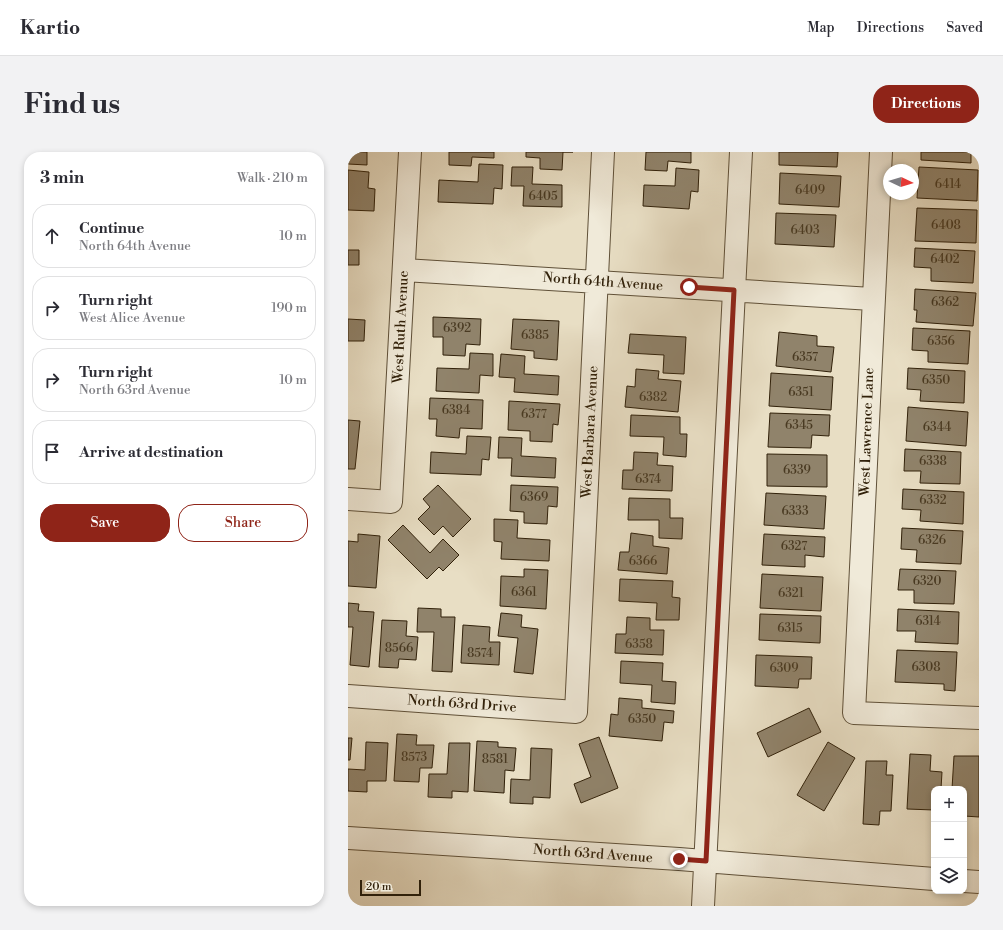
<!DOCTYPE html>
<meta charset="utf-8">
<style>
:root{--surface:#fff;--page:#f2f2f3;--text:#2b2b33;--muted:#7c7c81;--line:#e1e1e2;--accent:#8f2418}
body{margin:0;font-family:"Libre Bodoni",serif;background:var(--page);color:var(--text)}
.controls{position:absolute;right:12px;bottom:12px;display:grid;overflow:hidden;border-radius:8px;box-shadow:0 2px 6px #0003}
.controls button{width:36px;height:36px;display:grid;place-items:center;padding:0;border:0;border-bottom:1px solid var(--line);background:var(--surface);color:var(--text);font:20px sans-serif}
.compass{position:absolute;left:535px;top:12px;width:36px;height:36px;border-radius:50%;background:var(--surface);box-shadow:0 2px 6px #0003;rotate:94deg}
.scale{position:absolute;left:12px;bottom:10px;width:61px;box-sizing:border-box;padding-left:4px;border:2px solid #31210a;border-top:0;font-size:11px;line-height:14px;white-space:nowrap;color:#31210a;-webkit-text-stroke:3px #f0ead9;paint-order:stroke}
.stop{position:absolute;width:12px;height:12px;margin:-9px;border:3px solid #8f2418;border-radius:50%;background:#fff}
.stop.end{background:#8f2418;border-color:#fff;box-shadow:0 1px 4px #0008}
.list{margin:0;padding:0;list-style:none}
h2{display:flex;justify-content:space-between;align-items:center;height:52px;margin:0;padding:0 16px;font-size:17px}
h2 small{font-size:13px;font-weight:400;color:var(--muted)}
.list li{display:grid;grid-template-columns:26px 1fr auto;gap:12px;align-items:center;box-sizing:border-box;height:64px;margin:0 8px 8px;padding:0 8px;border:1px solid var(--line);border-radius:16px}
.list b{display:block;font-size:15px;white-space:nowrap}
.list p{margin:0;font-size:13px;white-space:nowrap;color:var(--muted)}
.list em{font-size:13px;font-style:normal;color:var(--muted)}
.actions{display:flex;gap:8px;padding:12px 16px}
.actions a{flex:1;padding:9px 0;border:1px solid var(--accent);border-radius:16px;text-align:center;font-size:14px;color:var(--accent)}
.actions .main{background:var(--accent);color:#fff}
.icon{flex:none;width:22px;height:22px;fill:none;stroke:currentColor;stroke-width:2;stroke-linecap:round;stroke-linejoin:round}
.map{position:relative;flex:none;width:631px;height:754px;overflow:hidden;border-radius:16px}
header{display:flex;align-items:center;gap:24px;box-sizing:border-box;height:56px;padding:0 20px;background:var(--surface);border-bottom:1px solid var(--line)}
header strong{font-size:19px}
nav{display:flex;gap:22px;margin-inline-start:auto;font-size:14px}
.intro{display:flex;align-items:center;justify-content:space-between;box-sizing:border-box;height:96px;padding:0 24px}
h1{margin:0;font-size:28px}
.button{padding:10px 18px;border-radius:16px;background:var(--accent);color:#fff;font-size:14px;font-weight:700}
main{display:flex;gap:24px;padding:0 24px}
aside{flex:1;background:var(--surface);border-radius:16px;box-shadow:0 2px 6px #0003}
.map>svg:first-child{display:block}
.building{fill:#90836b;stroke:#31210a}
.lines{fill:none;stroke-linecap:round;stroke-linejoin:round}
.minor-casing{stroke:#5f5038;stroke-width:24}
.minor{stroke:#f0ead9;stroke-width:22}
.route{stroke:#8f2418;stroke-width:5}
.labels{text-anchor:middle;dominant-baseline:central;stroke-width:3;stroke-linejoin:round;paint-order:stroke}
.number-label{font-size:12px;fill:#493a22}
.street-label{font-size:14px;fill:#31210a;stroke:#f0ead9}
</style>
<header>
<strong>Kartio</strong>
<nav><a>Map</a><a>Directions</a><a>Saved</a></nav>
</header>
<div class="intro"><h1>Find us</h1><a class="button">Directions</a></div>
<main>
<aside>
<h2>3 min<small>Walk · 210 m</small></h2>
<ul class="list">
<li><svg class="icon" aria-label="ahead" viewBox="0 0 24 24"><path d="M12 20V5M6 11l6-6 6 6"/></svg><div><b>Continue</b><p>North 64th Avenue</p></div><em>10 m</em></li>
<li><svg class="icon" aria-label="right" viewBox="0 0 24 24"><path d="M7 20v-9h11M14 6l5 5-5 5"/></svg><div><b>Turn right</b><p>West Alice Avenue</p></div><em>190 m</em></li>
<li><svg class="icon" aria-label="right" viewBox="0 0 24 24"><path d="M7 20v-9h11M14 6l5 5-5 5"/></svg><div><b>Turn right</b><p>North 63rd Avenue</p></div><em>10 m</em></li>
<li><svg class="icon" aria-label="arrive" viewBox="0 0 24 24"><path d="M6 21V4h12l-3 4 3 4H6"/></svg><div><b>Arrive at destination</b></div></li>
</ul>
<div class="actions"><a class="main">Save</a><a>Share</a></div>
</aside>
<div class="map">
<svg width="631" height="754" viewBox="0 0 631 754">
<rect width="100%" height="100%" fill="#e8dec4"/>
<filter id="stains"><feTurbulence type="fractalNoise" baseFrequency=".005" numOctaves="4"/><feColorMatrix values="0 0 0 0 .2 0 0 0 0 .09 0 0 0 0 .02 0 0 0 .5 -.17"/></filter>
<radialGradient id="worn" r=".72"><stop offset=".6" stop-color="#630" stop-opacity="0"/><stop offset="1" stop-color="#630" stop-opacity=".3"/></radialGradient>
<path class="building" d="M 0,0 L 19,0 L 19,13 L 0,12 Z
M 101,0 L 146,0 L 146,6 L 124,5 L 123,14 L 101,13 Z
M 178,0 L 225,0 L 215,0 L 214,18 L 192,17 L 192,6 L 178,5 Z
M 298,0 L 343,0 L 343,11 L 320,9 L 319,19 L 297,18 Z
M 431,0 L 490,0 L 489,15 L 431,13 Z
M 573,0 L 623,0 L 623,11 L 573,8 Z
M 131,12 L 155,13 L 154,37 L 146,36 L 145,52 L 90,50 L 91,28 L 130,30 Z
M 164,15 L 185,15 L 184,32 L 214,33 L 214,55 L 175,54 L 176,34 L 163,34 Z
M 571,15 L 630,18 L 629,49 L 569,46 Z
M 328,16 L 351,18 L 350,40 L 343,39 L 341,57 L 295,54 L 296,33 L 327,34 Z
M 0,18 L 21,20 L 20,36 L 27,37 L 26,59 L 0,58 Z
M 432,21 L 493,24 L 491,55 L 431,52 Z
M 569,56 L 629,58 L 628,91 L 567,89 Z
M 428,61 L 488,63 L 486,95 L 427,92 Z
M 567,96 L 627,99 L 625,131 L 583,129 L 583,116 L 566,115 Z
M 0,98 L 11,98 L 11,113 L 0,113 Z
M 567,137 L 628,141 L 625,174 L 568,170 L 569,158 L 566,158 Z
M 85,165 L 133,167 L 132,193 L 118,192 L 117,204 L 95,203 L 95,185 L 85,185 Z
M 0,167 L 17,168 L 16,189 L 0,189 Z
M 165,167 L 211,169 L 209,208 L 186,206 L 186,199 L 163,197 Z
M 565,176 L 622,179 L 620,212 L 580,210 L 580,199 L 564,198 Z
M 431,180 L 469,184 L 469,194 L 486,195 L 483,220 L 428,214 Z
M 282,182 L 338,185 L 336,222 L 315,221 L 316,203 L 280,201 Z
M 122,201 L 145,202 L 145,224 L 132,223 L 131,241 L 88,239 L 89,216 L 121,217 Z
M 153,202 L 177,204 L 176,222 L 211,224 L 210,243 L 166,240 L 167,226 L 151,225 Z
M 560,216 L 617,219 L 616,251 L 572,249 L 573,238 L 559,237 Z
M 288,217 L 311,219 L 310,227 L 333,229 L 330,260 L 277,255 L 279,234 L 287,235 Z
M 423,221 L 485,225 L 483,258 L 421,254 Z
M 82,246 L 135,248 L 134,277 L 112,276 L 111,286 L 88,284 L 89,267 L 81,267 Z
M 161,249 L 212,252 L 210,273 L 205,272 L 204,290 L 182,289 L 182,279 L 160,278 Z
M 560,255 L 620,260 L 618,294 L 558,289 Z
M 422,261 L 482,263 L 481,284 L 464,283 L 463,296 L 420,295 Z
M 283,263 L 332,265 L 332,282 L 339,282 L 338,305 L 315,303 L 316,285 L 282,284 Z
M 0,268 L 12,269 L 7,317 L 0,317 Z
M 119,284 L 143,285 L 141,308 L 134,307 L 133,323 L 82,321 L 83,300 L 118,302 Z
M 151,285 L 174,286 L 173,304 L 208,306 L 207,326 L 163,324 L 164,306 L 150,306 Z
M 557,297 L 613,300 L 612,332 L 572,331 L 573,319 L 556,319 Z
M 286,300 L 310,301 L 309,313 L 325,314 L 324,339 L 274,337 L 275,318 L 285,318 Z
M 419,302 L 479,303 L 479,335 L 419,334 Z
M 90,333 L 123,367 L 105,385 L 95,374 L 86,383 L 70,367 L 82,355 L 75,347 Z
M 163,333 L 210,335 L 209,355 L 200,354 L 199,372 L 176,371 L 176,360 L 162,359 Z
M 555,337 L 616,340 L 615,372 L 572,369 L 573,358 L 554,357 Z
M 418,341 L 478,344 L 476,377 L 416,373 Z
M 281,346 L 322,347 L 322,366 L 335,366 L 334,387 L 311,386 L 311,368 L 280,368 Z
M 146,367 L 170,368 L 169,386 L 202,388 L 201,409 L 153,407 L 154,390 L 146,389 Z
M 55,373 L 82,401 L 95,387 L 111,403 L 95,419 L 91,415 L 79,427 L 40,388 Z
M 554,376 L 615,379 L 613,412 L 568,410 L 569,398 L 553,397 Z
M 283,381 L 305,384 L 305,394 L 321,396 L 319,422 L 270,418 L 272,400 L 281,400 Z
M 10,382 L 32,384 L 28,436 L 0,434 L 0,389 L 10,390 Z
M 416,382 L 477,385 L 476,405 L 457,403 L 457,415 L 414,413 Z
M 176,417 L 200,418 L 198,457 L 152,454 L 153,424 L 176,425 Z
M 552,417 L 608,419 L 606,452 L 566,451 L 566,438 L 550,438 Z
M 414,422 L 475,425 L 473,459 L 412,456 Z
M 272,427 L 325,429 L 324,445 L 332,446 L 331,468 L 308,468 L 309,451 L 271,449 Z
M 0,451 L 11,452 L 10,459 L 26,460 L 21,515 L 2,513 L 5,475 L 0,475 Z
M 70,456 L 93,457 L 93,465 L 107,465 L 104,520 L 84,519 L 86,480 L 69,480 Z
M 550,457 L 611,460 L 610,492 L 567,490 L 568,479 L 549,479 Z
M 153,461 L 174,463 L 173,475 L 190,477 L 185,522 L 166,520 L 170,486 L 150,484 Z
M 412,462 L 473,464 L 472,491 L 411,488 Z
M 279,465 L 302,466 L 302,478 L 316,478 L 315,503 L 267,501 L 268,482 L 278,482 Z
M 34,468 L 59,469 L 58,484 L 70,485 L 68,508 L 51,507 L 50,516 L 31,515 Z
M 115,473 L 142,475 L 141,490 L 152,490 L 151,513 L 113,511 Z
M 549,498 L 609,500 L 607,539 L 596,538 L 596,532 L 547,530 Z
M 408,503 L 464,505 L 463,527 L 451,527 L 450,536 L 407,534 Z
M 273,509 L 315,511 L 314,529 L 328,530 L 327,552 L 303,550 L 304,533 L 272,531 Z
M 271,546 L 294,548 L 294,556 L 326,559 L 325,571 L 316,570 L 314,589 L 261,584 L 263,562 L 270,563 Z
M 461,556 L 473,580 L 420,605 L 409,581 Z
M 49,582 L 69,583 L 68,593 L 86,593 L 84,616 L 72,616 L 71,630 L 46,629 Z
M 251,585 L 270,636 L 233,651 L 226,632 L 243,625 L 231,592 Z
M 0,586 L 4,586 L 2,608 L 0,608 Z
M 129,589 L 150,590 L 150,595 L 168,596 L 166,619 L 157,618 L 156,641 L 126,639 Z
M 18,590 L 40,591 L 38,629 L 19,629 L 19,640 L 0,639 L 0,617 L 17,618 Z
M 480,590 L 507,606 L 476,659 L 449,643 Z
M 101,591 L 122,591 L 120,640 L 104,639 L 104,646 L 80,645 L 81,622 L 99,622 Z
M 183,596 L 204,597 L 202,646 L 185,645 L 185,652 L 162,651 L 163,627 L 182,628 Z
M 562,602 L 583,603 L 582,619 L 594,620 L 593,637 L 586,637 L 586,658 L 559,657 Z
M 606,604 L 631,604 L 631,665 L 616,664 L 616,637 L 604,637 Z
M 518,609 L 539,609 L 538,623 L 545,623 L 543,659 L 532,659 L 531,673 L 515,672 Z"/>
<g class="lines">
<g class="minor-casing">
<path id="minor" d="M 533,0 L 506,561 L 631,566
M 56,118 L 524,147
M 0,347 L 43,350 L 62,0
M 0,544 L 228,560 L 255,0
M 0,686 L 331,707 L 586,727
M 616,729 L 631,730
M 355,754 L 393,0"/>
</g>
<use href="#minor" class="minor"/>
</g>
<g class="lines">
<path class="route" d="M 331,707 L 358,709 L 386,138 L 341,135"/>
</g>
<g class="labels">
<g class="number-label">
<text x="600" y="32">6414</text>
<text x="462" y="38">6409</text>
<text x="195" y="44">6405</text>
<text x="598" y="73">6408</text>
<text x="457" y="78">6403</text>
<text x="597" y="107">6402</text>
<text x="597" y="150">6362</text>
<text x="109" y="176">6392</text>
<text x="187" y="183">6385</text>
<text x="593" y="189">6356</text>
<text x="457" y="205">6357</text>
<text x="588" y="228">6350</text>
<text x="453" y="240">6351</text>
<text x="305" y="245">6382</text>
<text x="108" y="258">6384</text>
<text x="186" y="262">6377</text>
<text x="451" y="273">6345</text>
<text x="589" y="275">6344</text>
<text x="585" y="309">6338</text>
<text x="449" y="318">6339</text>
<text x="300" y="327">6374</text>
<text x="186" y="345">6369</text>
<text x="585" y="348">6332</text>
<text x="447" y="359">6333</text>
<text x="584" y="388">6326</text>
<text x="446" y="394">6327</text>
<text x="295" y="409">6366</text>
<text x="579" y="429">6320</text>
<text x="176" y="440">6361</text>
<text x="443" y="441">6321</text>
<text x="580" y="469">6314</text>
<text x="442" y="476">6315</text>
<text x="291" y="492">6358</text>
<text x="51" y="496">8566</text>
<text x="132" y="501">8574</text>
<text x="578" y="515">6308</text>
<text x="436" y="516">6309</text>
<text x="294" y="567">6350</text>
<text x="66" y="605">8573</text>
<text x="147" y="607">8581</text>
</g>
<g class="street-label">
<text transform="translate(255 130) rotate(4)">North 64th Avenue</text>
<text transform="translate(53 175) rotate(-87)">West Ruth Avenue</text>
<text transform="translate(242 280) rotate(-87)">West Barbara Avenue</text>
<text transform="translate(519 280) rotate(-88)">West Lawrence Lane</text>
<text transform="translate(114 552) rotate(4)">North 63rd Drive</text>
<text transform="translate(245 702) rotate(4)">North 63rd Avenue</text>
</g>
</g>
<rect width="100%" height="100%" filter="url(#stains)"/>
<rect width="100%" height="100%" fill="url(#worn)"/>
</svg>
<div class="controls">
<button>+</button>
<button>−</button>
<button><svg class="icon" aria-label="layers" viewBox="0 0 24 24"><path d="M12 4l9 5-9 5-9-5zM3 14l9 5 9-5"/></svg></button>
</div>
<svg class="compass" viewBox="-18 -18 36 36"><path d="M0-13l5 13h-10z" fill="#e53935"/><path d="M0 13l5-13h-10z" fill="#7c7c81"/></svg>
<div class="scale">20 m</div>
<div class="stop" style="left:341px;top:135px"></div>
<div class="stop end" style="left:331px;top:707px"></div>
</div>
</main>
